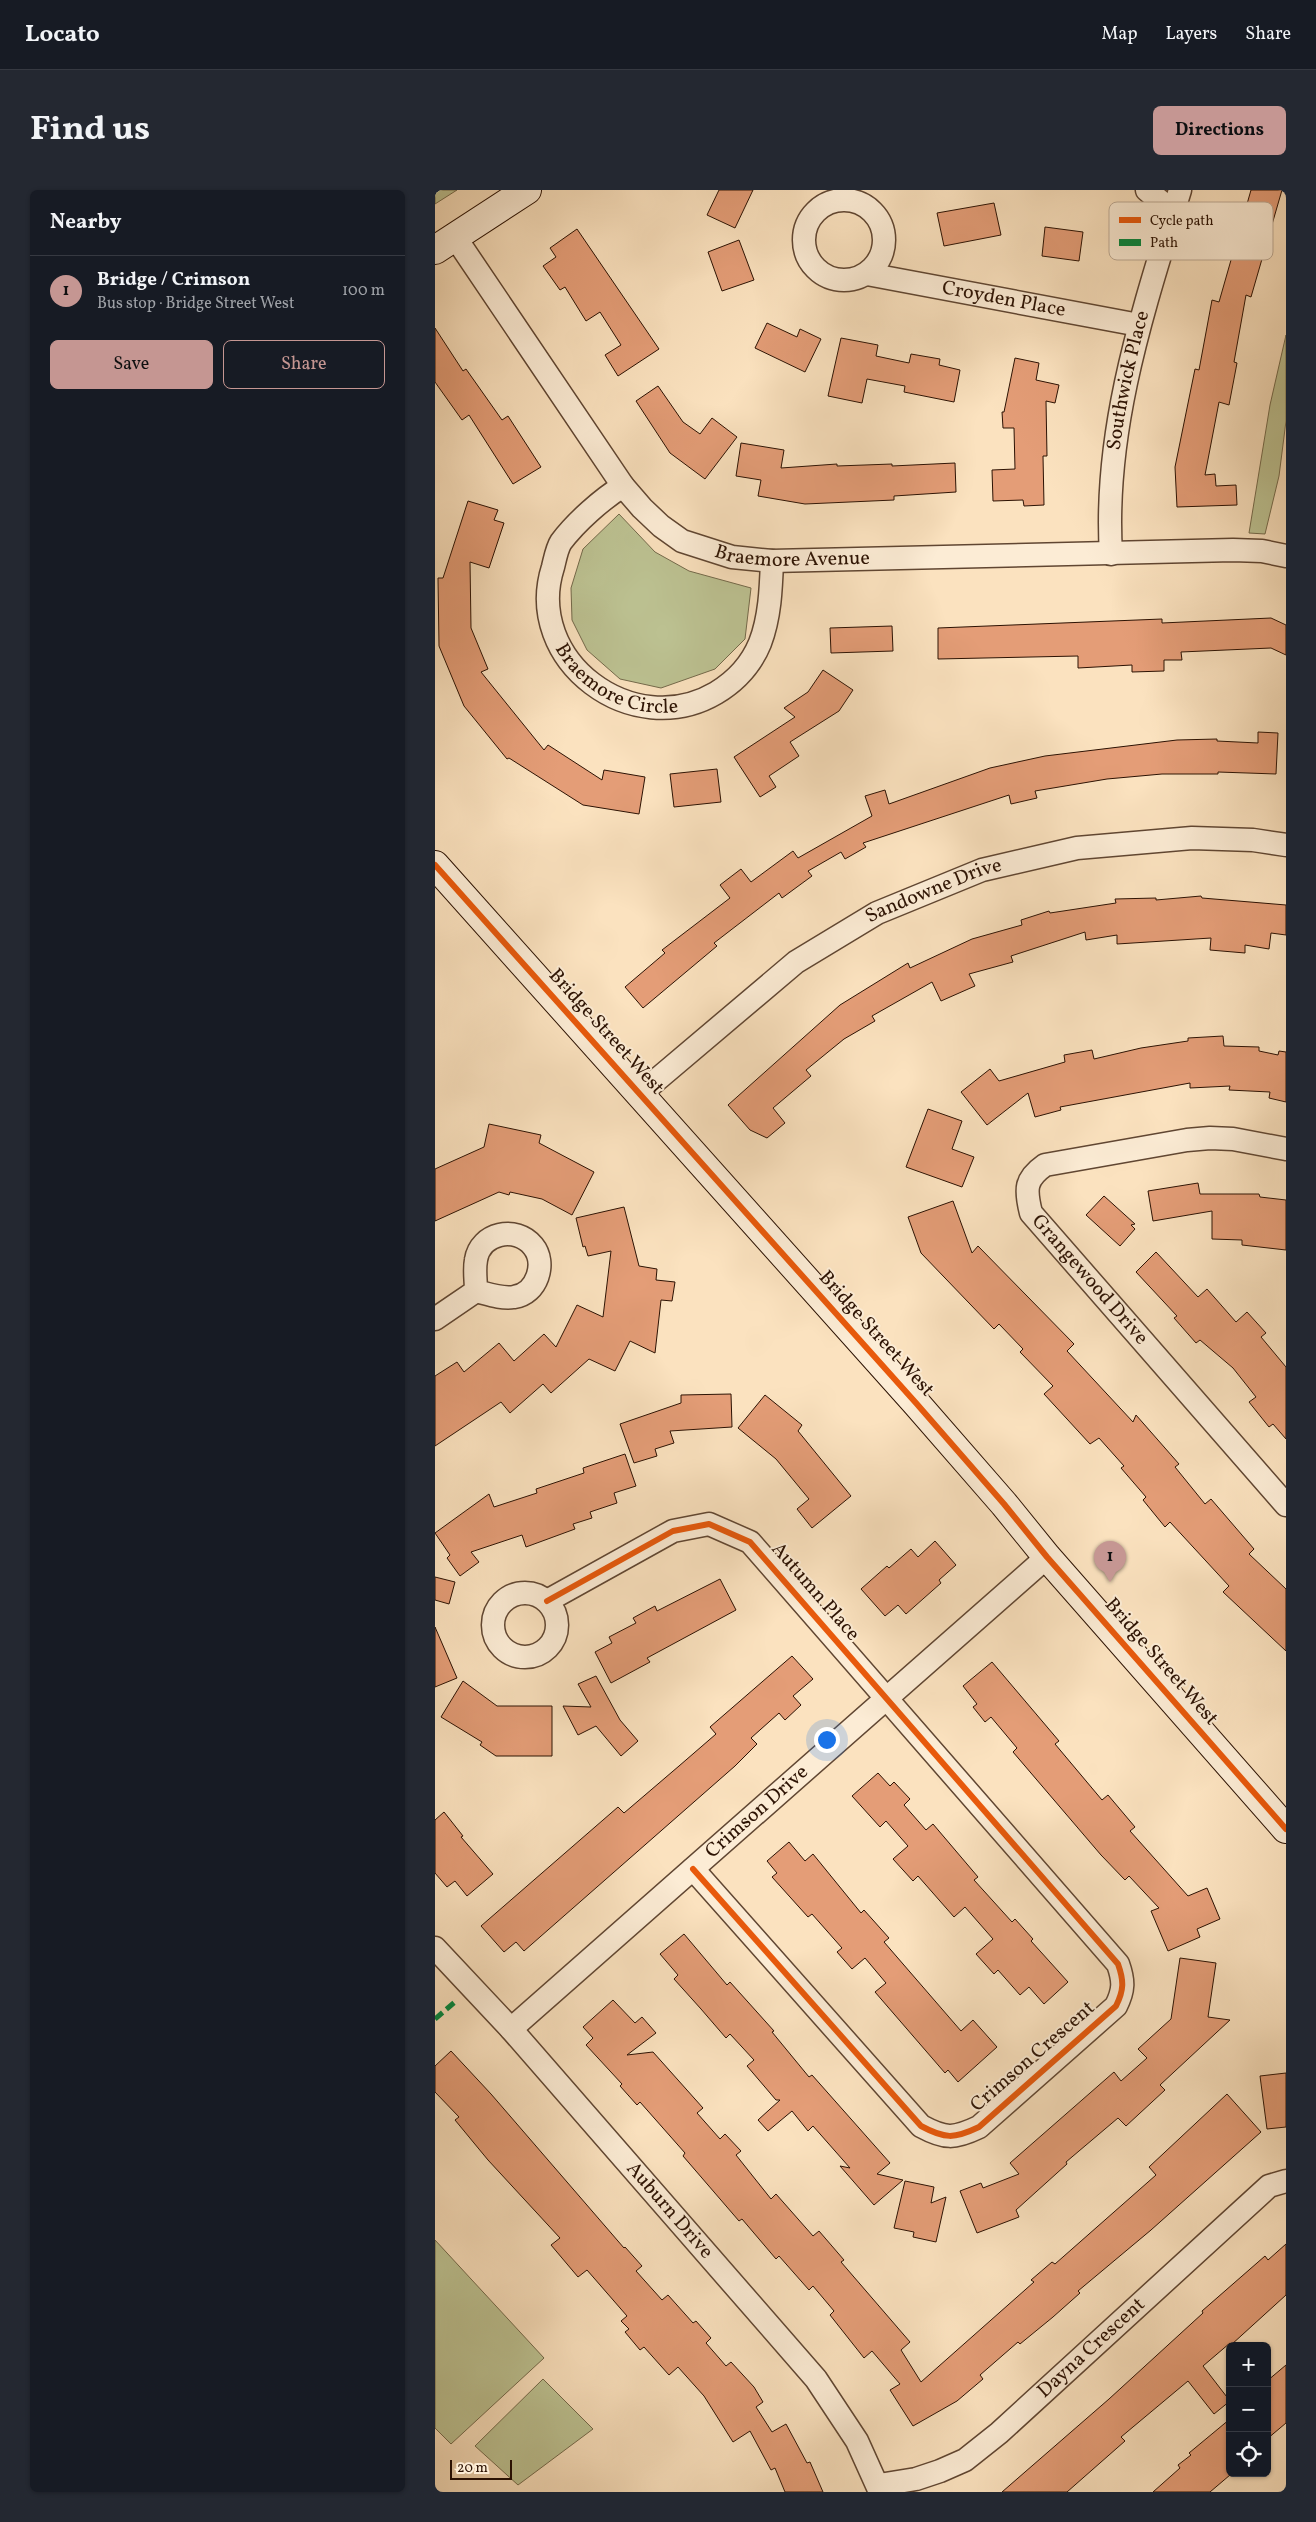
<!DOCTYPE html>
<meta charset="utf-8">
<style>
:root{--surface:#171b24;--page:#242831;--text:#f1f3f6;--muted:#9ea1a6;--line:#363941;--accent:#c59692}
body{margin:0;font-family:Vollkorn,serif;background:var(--page);color:var(--text)}
.controls{position:absolute;right:15px;bottom:15px;display:grid;overflow:hidden;border-radius:8px;box-shadow:0 1px 4px #0004}
.controls button{width:45px;height:45px;display:grid;place-items:center;padding:0;border:0;border-bottom:1px solid var(--line);background:var(--surface);color:var(--text);font:25px sans-serif}
.scale{position:absolute;left:15px;bottom:12px;width:62px;box-sizing:border-box;padding-left:5px;border:2px solid #2c1203;border-top:0;font-size:14px;line-height:18px;white-space:nowrap;color:#2c1203;-webkit-text-stroke:4px #fcecd5;paint-order:stroke}
.you{position:absolute;left:391px;top:1549px;width:18px;height:18px;margin:-12px;border:4px solid #fff;border-radius:50%;background:#1a73e8;box-shadow:0 0 0 8px #1a73e833}
.badge{display:grid;place-items:center;width:32px;height:32px;border-radius:50%;background:var(--accent);color:#111;font-size:16px;font-weight:700}
.pin{position:absolute;translate:-50% -41px;filter:drop-shadow(0 1px 2px #0008)}
.pin::after{content:'';position:absolute;top:26px;width:18px;height:15px;background:inherit;clip-path:polygon(0 0,100% 0,50% 100%)}
.list{margin:0;padding:0;list-style:none}
h2{display:flex;justify-content:space-between;align-items:center;height:65px;margin:0;padding:0 20px;font-size:21px}
h2 small{font-size:16px;font-weight:400;color:var(--muted)}
.list li{display:grid;grid-template-columns:32px 1fr auto;gap:15px;align-items:center;box-sizing:border-box;height:70px;padding:0 20px;border-top:1px solid var(--line)}
.list b{display:block;font-size:19px;white-space:nowrap}
.list p{margin:0;font-size:16px;white-space:nowrap;color:var(--muted)}
.list em{font-size:16px;font-style:normal;color:var(--muted)}
.actions{display:flex;gap:10px;padding:15px 20px}
.actions a{flex:1;padding:11px 0;border:1px solid var(--accent);border-radius:8px;text-align:center;font-size:18px;color:var(--accent)}
.actions .main{background:var(--accent);color:#111}
.icon{flex:none;width:28px;height:28px;fill:none;stroke:currentColor;stroke-width:2;stroke-linecap:round;stroke-linejoin:round}
.map{position:relative;flex:none;width:851px;height:2302px;overflow:hidden;border-radius:8px}
header{display:flex;align-items:center;gap:30px;box-sizing:border-box;height:70px;padding:0 25px;background:var(--surface);border-bottom:1px solid var(--line)}
header strong{font-size:24px}
nav{display:flex;gap:28px;margin-inline-start:auto;font-size:18px}
.intro{display:flex;align-items:center;justify-content:space-between;box-sizing:border-box;height:120px;padding:0 30px}
h1{margin:0;font-size:35px}
.button{padding:12px 22px;border-radius:8px;background:var(--accent);color:#111;font-size:18px;font-weight:700}
main{display:flex;gap:30px;padding:0 30px}
aside{flex:1;background:var(--surface);border-radius:8px;box-shadow:0 1px 4px #0004}
.map>svg:first-child{display:block}
.green{fill:#bdc393;stroke:#746a4b}
.building{fill:#e49d77;stroke:#2c1203}
.lines{fill:none;stroke-linecap:round;stroke-linejoin:round}
.street-casing{stroke:#604632;stroke-width:25}
.secondary-casing{stroke:#2c1203;stroke-width:30}
.street{stroke:#fcecd5;stroke-width:22}
.secondary{stroke:#fcecd5;stroke-width:28}
.quiet{stroke:#00873e;stroke-width:5;stroke-dasharray:10 5;stroke-linecap:butt}
.cycleway-casing{stroke:#fcecd5;stroke-width:9}
.cycleway{stroke:#e8590c;stroke-width:6}
.labels{text-anchor:middle;dominant-baseline:central;stroke-width:4;stroke-linejoin:round;paint-order:stroke}
.street-label{font-size:20px;fill:#2c1203;stroke:#fcecd5}
.key{fill:#fcecd5;stroke:#beab96;stroke-width:1}
.key-label{font-size:14px;fill:#2c1203}
</style>
<header>
<strong>Locato</strong>
<nav><a>Map</a><a>Layers</a><a>Share</a></nav>
</header>
<div class="intro"><h1>Find us</h1><a class="button">Directions</a></div>
<main>
<aside>
<h2>Nearby<small></small></h2>
<ul class="list">
<li><span class="badge">1</span><div><b>Bridge / Crimson</b><p>Bus stop · Bridge Street West</p></div><em>100 m</em></li>
</ul>
<div class="actions"><a class="main">Save</a><a>Share</a></div>
</aside>
<div class="map">
<svg width="851" height="2302" viewBox="0 0 851 2302">
<rect width="100%" height="100%" fill="#fbe2bf"/>
<filter id="stains"><feTurbulence type="fractalNoise" baseFrequency=".004" numOctaves="4"/><feColorMatrix values="0 0 0 0 .2 0 0 0 0 .09 0 0 0 0 .02 0 0 0 .5 -.17"/></filter>
<radialGradient id="worn" r=".72"><stop offset=".6" stop-color="#630" stop-opacity="0"/><stop offset="1" stop-color="#630" stop-opacity=".3"/></radialGradient>
<path class="green" d="M 0,0 L 22,0 L 0,14 Z
M 851,145 L 851,231 L 844,286 L 830,344 L 814,343 L 835,215 Z
M 184,324 L 220,362 L 254,381 L 316,398 L 310,449 L 280,479 L 226,498 L 185,489 L 152,460 L 137,430 L 136,398 L 148,359 Z
M 0,2050 L 109,2168 L 16,2254 L 0,2238 Z
M 108,2189 L 158,2239 L 83,2295 L 40,2256 Z"/>
<path class="building" d="M 284,0 L 318,0 L 300,38 L 272,25 Z
M 816,0 L 847,0 L 816,107 L 811,105 L 799,172 L 802,173 L 794,215 L 784,212 L 770,285 L 780,284 L 781,296 L 801,295 L 802,315 L 742,317 L 740,277 L 760,179 L 764,180 L 777,110 L 784,112 Z
M 559,13 L 566,45 L 509,56 L 502,23 Z
M 610,37 L 648,42 L 644,71 L 607,66 Z
M 142,39 L 224,159 L 183,186 L 170,165 L 186,155 L 165,122 L 151,131 L 130,97 L 125,100 L 108,76 L 121,67 L 115,58 Z
M 304,50 L 319,90 L 287,101 L 273,62 Z
M 332,133 L 362,147 L 365,139 L 386,149 L 370,182 L 320,158 Z
M 0,138 L 28,181 L 31,179 L 67,230 L 73,226 L 106,277 L 78,294 L 34,225 L 27,230 L 0,192 Z
M 406,148 L 443,155 L 441,166 L 474,173 L 476,164 L 505,169 L 504,175 L 525,180 L 519,212 L 469,202 L 470,196 L 432,189 L 427,213 L 393,206 Z
M 580,168 L 604,173 L 601,190 L 624,195 L 620,213 L 611,211 L 612,266 L 608,266 L 609,315 L 589,316 L 588,310 L 558,311 L 557,280 L 580,279 L 579,238 L 568,238 L 567,222 L 569,222 Z
M 223,196 L 248,232 L 265,244 L 277,228 L 302,247 L 270,289 L 235,263 L 201,211 Z
M 306,253 L 349,260 L 346,278 L 402,274 L 402,276 L 457,274 L 457,276 L 520,273 L 521,302 L 459,306 L 459,310 L 370,314 L 323,306 L 326,290 L 301,286 Z
M 33,311 L 63,320 L 59,330 L 69,333 L 54,378 L 35,372 L 36,438 L 53,479 L 46,482 L 109,560 L 113,555 L 167,590 L 169,580 L 210,587 L 204,624 L 148,615 L 74,568 L 72,569 L 29,516 L 4,456 L 3,388 L 8,388 Z
M 836,428 L 851,435 L 851,465 L 836,458 L 746,462 L 747,470 L 729,470 L 729,481 L 697,482 L 697,475 L 643,478 L 643,466 L 503,469 L 503,438 L 727,429 L 727,433 Z
M 457,436 L 458,461 L 396,463 L 395,438 Z
M 388,480 L 418,500 L 404,521 L 355,552 L 364,566 L 334,586 L 341,597 L 325,607 L 299,567 L 360,527 L 349,518 L 373,502 Z
M 823,542 L 843,543 L 841,584 L 783,582 L 783,584 L 727,584 L 672,589 L 600,601 L 602,608 L 576,614 L 574,605 L 428,653 L 431,657 L 410,669 L 406,662 L 373,681 L 377,686 L 347,708 L 344,703 L 279,753 L 282,756 L 208,818 L 190,797 L 230,763 L 227,760 L 295,708 L 285,695 L 306,679 L 316,692 L 358,661 L 363,668 L 437,626 L 430,606 L 450,600 L 454,614 L 555,578 L 610,566 L 742,550 L 782,549 L 782,551 L 823,553 Z
M 282,579 L 286,612 L 239,617 L 235,584 Z
M 766,706 L 767,708 L 851,715 L 851,745 L 836,743 L 834,759 L 810,755 L 810,763 L 775,760 L 776,748 L 682,754 L 682,745 L 651,750 L 650,742 L 576,766 L 578,772 L 534,784 L 540,796 L 506,811 L 497,792 L 437,826 L 440,831 L 409,849 L 371,880 L 376,886 L 338,918 L 350,933 L 332,948 L 315,940 L 293,915 L 405,815 L 473,773 L 475,778 L 537,749 L 587,735 L 586,730 L 614,721 L 615,723 L 681,713 L 680,709 L 721,708 L 721,710 Z
M 788,846 L 789,856 L 824,857 L 824,861 L 843,865 L 844,861 L 851,862 L 851,912 L 834,908 L 835,902 L 794,900 L 795,896 L 755,898 L 755,893 L 625,917 L 626,920 L 600,927 L 593,903 L 552,935 L 526,902 L 555,879 L 564,891 L 630,872 L 629,865 L 657,860 L 659,869 L 706,858 L 753,851 L 753,848 Z
M 493,919 L 527,931 L 517,959 L 539,967 L 527,997 L 471,977 Z
M 54,934 L 106,945 L 104,953 L 159,982 L 137,1025 L 107,1009 L 75,1002 L 74,1005 L 64,1002 L 0,1031 L 0,979 L 49,957 Z
M 763,993 L 765,1004 L 824,1004 L 825,1007 L 851,1010 L 851,1060 L 807,1055 L 807,1050 L 777,1049 L 777,1021 L 718,1031 L 713,1001 Z
M 669,1006 L 700,1034 L 696,1035 L 700,1039 L 685,1056 L 651,1025 Z
M 518,1011 L 537,1063 L 543,1056 L 639,1154 L 632,1161 L 698,1232 L 701,1225 L 744,1274 L 740,1277 L 770,1314 L 776,1309 L 819,1359 L 814,1364 L 851,1399 L 851,1461 L 788,1402 L 794,1396 L 735,1332 L 730,1337 L 708,1310 L 711,1307 L 686,1278 L 689,1276 L 664,1248 L 655,1254 L 609,1204 L 618,1196 L 585,1162 L 588,1159 L 564,1134 L 559,1139 L 486,1063 L 473,1027 Z
M 189,1017 L 204,1076 L 222,1079 L 221,1090 L 240,1092 L 237,1111 L 226,1110 L 220,1163 L 195,1151 L 180,1181 L 154,1169 L 116,1203 L 108,1194 L 75,1223 L 66,1212 L 0,1256 L 0,1186 L 22,1172 L 29,1182 L 64,1153 L 79,1171 L 109,1144 L 121,1157 L 142,1115 L 168,1127 L 176,1061 L 153,1066 L 150,1056 L 148,1057 L 141,1028 Z
M 721,1062 L 763,1107 L 772,1099 L 801,1132 L 812,1122 L 831,1143 L 826,1147 L 851,1177 L 851,1249 L 838,1234 L 834,1237 L 814,1212 L 821,1207 L 798,1178 L 765,1150 L 761,1153 L 739,1128 L 742,1126 L 701,1082 Z
M 296,1204 L 297,1237 L 235,1241 L 239,1253 L 220,1259 L 222,1266 L 199,1273 L 185,1234 L 246,1213 L 246,1205 Z
M 330,1205 L 367,1235 L 363,1241 L 416,1306 L 377,1338 L 362,1319 L 374,1309 L 341,1269 L 303,1238 Z
M 190,1264 L 201,1296 L 179,1303 L 182,1313 L 155,1322 L 157,1328 L 138,1334 L 140,1339 L 91,1357 L 87,1345 L 36,1362 L 44,1372 L 25,1386 L 12,1368 L 15,1365 L 0,1343 L 54,1304 L 59,1317 L 102,1303 L 101,1299 L 149,1283 L 148,1278 Z
M 500,1351 L 521,1375 L 504,1390 L 506,1393 L 471,1424 L 463,1415 L 450,1426 L 426,1399 L 452,1376 L 454,1378 L 476,1359 L 483,1367 Z
M 0,1387 L 20,1392 L 14,1414 L 0,1410 Z
M 285,1389 L 301,1420 L 212,1468 L 215,1472 L 176,1493 L 160,1462 L 177,1453 L 174,1447 L 201,1433 L 198,1428 L 220,1416 L 222,1421 Z
M 0,1437 L 22,1488 L 0,1497 Z
M 357,1466 L 378,1489 L 358,1506 L 366,1515 L 350,1530 L 344,1523 L 316,1548 L 322,1554 L 300,1576 L 89,1761 L 81,1752 L 69,1762 L 46,1736 L 183,1617 L 189,1623 L 244,1576 L 281,1544 L 275,1537 Z
M 557,1472 L 624,1551 L 620,1554 L 667,1610 L 673,1605 L 700,1637 L 695,1641 L 753,1706 L 772,1698 L 785,1729 L 762,1739 L 765,1747 L 733,1761 L 716,1721 L 724,1718 L 694,1686 L 690,1690 L 666,1665 L 578,1562 L 582,1558 L 556,1527 L 550,1532 L 538,1517 L 542,1514 L 528,1496 Z
M 161,1486 L 185,1530 L 203,1551 L 186,1566 L 161,1536 L 143,1545 L 128,1516 L 156,1517 L 143,1494 Z
M 28,1491 L 62,1516 L 117,1516 L 117,1566 L 61,1566 L 45,1555 L 47,1552 L 6,1527 Z
M 443,1583 L 455,1596 L 459,1592 L 475,1609 L 469,1615 L 491,1640 L 498,1634 L 543,1687 L 539,1690 L 577,1732 L 580,1729 L 598,1749 L 596,1751 L 633,1792 L 609,1814 L 594,1797 L 585,1805 L 563,1780 L 559,1784 L 541,1764 L 558,1749 L 530,1717 L 519,1727 L 483,1686 L 478,1691 L 458,1669 L 473,1656 L 451,1631 L 445,1637 L 417,1606 Z
M 9,1622 L 28,1646 L 26,1647 L 58,1684 L 32,1706 L 20,1691 L 12,1697 L 0,1683 L 0,1630 Z
M 354,1652 L 370,1671 L 378,1664 L 426,1723 L 429,1720 L 454,1748 L 449,1752 L 526,1841 L 538,1830 L 562,1857 L 523,1892 L 513,1880 L 510,1883 L 440,1802 L 451,1793 L 430,1768 L 417,1779 L 402,1762 L 407,1758 L 377,1724 L 373,1727 L 337,1687 L 342,1683 L 332,1671 Z
M 249,1744 L 292,1795 L 295,1792 L 339,1841 L 337,1842 L 374,1887 L 377,1885 L 455,1973 L 442,1984 L 468,1990 L 439,2015 L 405,1976 L 415,1978 L 378,1936 L 373,1941 L 357,1921 L 333,1941 L 323,1930 L 345,1910 L 341,1910 L 312,1876 L 319,1870 L 295,1844 L 291,1848 L 266,1819 L 239,1789 L 243,1785 L 225,1764 Z
M 745,1768 L 781,1773 L 773,1827 L 795,1830 L 725,1895 L 730,1900 L 691,1936 L 683,1928 L 631,1972 L 632,1974 L 581,2020 L 584,2027 L 542,2043 L 525,2001 L 546,1993 L 548,1998 L 584,1984 L 575,1973 L 679,1882 L 686,1891 L 712,1868 L 703,1859 L 736,1829 Z
M 178,1810 L 200,1833 L 207,1827 L 221,1843 L 192,1865 L 218,1862 L 268,1918 L 262,1923 L 285,1949 L 290,1944 L 306,1961 L 301,1965 L 336,2009 L 341,2004 L 378,2046 L 384,2041 L 409,2070 L 406,2072 L 475,2152 L 466,2160 L 486,2192 L 599,2092 L 596,2090 L 617,2072 L 620,2074 L 721,1985 L 714,1977 L 792,1904 L 826,1942 L 716,2040 L 643,2101 L 645,2103 L 618,2127 L 585,2154 L 583,2152 L 545,2185 L 548,2189 L 522,2211 L 478,2236 L 455,2200 L 465,2194 L 437,2161 L 429,2168 L 395,2125 L 399,2121 L 378,2096 L 374,2100 L 344,2066 L 341,2069 L 307,2029 L 304,2031 L 248,1966 L 250,1963 L 205,1912 L 202,1915 L 185,1896 L 187,1894 L 151,1855 L 158,1848 L 148,1837 Z
M 16,1861 L 56,1904 L 189,2058 L 190,2057 L 207,2076 L 201,2081 L 227,2110 L 233,2105 L 258,2133 L 261,2131 L 276,2148 L 271,2153 L 291,2176 L 296,2172 L 319,2197 L 328,2212 L 321,2217 L 337,2242 L 351,2234 L 372,2273 L 375,2272 L 388,2302 L 350,2302 L 340,2278 L 336,2280 L 315,2241 L 298,2252 L 269,2206 L 243,2177 L 234,2185 L 209,2157 L 205,2160 L 190,2142 L 194,2139 L 186,2131 L 192,2126 L 152,2080 L 143,2087 L 116,2055 L 125,2048 L 53,1970 L 20,1930 L 24,1927 L 0,1902 L 0,1876 Z
M 851,1883 L 851,1937 L 832,1939 L 825,1886 Z
M 470,1991 L 499,1997 L 496,2013 L 511,2007 L 501,2052 L 478,2047 L 479,2042 L 459,2038 Z
M 851,2054 L 851,2105 L 796,2155 L 795,2153 L 768,2176 L 795,2211 L 779,2224 L 753,2191 L 686,2247 L 690,2251 L 632,2302 L 567,2302 L 674,2209 L 768,2123 L 767,2121 L 830,2066 L 833,2070 Z
M 851,2175 L 851,2233 L 832,2249 L 832,2191 Z
M 795,2229 L 795,2285 L 775,2302 L 718,2302 L 745,2278 L 743,2275 L 756,2265 L 754,2263 Z"/>
<g class="lines">
<g class="street-casing">
<g id="street">
<path d="M 712,0 L 738,22"/>
<circle cx="409" cy="50" r="40"/>
<path id="s1" d="M 20,47 L 188,296 L 207,318 L 226,336 L 247,351 L 297,367 L 337,371 L 798,360 L 827,361 L 851,366"/>
<path id="s2" d="M 432,84 L 704,135"/>
<path id="s3" d="M 188,296 C 167,309 141,332 126,352 C 122,358 120,369 118,377 C 88,471 198,552 281,503 C 301,491 316,475 325,453 C 335,427 336,398 337,371"/>
<path id="s4" d="M 676,364 C 668,238 709,118 745,0"/>
<path id="s5" d="M 205,904 L 361,772 L 442,723 L 547,680 L 642,658 L 757,648 L 818,650 L 851,655"/>
<path id="s6" d="M 851,959 L 798,949 L 775,948 L 752,950 L 610,975 C 590,989 590,999 596,1023 L 851,1315"/>
<path d="M 0,1129 L 41,1101 C 53,1104 66,1109 79,1107 C 102,1104 112,1073 98,1056 C 81,1035 45,1043 41,1070 C 39,1080 41,1091 41,1101"/>
<circle cx="90" cy="1435" r="32"/>
<path d="M 112,1411 L 238,1341 L 274,1334 L 315,1352 L 683,1774 C 689,1791 689,1800 681,1816 L 544,1937 C 519,1949 510,1949 486,1936 L 258,1679"/>
<path id="s7" d="M 0,1758 L 76,1839 L 381,2189 L 422,2251 L 445,2302"/>
<path id="s8" d="M 76,1839 L 612,1367"/>
<path id="s9" d="M 444,2295 L 481,2289 L 505,2281 L 530,2270 L 564,2243 L 834,1996 L 851,1991"/>
</g>
</g>
<g class="secondary-casing">
<path id="secondary" d="M 0,60 L 92,0
M 0,675 L 481,1213 L 569,1314 L 612,1367 L 851,1639"/>
</g>
<use href="#street" class="street"/>
<use href="#secondary" class="secondary"/>
<path class="quiet" d="M 0,1829 L 21,1811"/>
<g class="cycleway-casing">
<path id="cycleway" d="M 0,675 L 481,1213 L 569,1314 L 612,1367 L 851,1639
M 112,1411 L 238,1341 L 274,1334 L 315,1352 L 683,1774 C 689,1791 689,1800 681,1816 L 544,1937 C 519,1949 510,1949 486,1936 L 258,1679"/>
</g>
<use href="#cycleway" class="cycleway"/>
</g>
<g class="labels">
<g class="street-label">
<text stroke="none"><textPath href="#s2" startOffset="139">Croyden Place</textPath></text>
<text stroke="none"><textPath href="#s4" startOffset="175">Southwick Place</textPath></text>
<text stroke="none"><textPath href="#s1" startOffset="494">Braemore Avenue</textPath></text>
<text stroke="none"><textPath href="#s3" startOffset="262">Braemore Circle</textPath></text>
<text stroke="none"><textPath href="#s5" startOffset="360">Sandowne Drive</textPath></text>
<text transform="translate(171 842) rotate(48)">Bridge Street West</text>
<text stroke="none"><textPath href="#s6" startOffset="388">Grangewood Drive</textPath></text>
<text transform="translate(441 1144) rotate(48)">Bridge Street West</text>
<text transform="translate(380 1402) rotate(49)">Autumn Place</text>
<text transform="translate(726 1472) rotate(49)">Bridge Street West</text>
<text stroke="none"><textPath href="#s8" startOffset="328">Crimson Drive</textPath></text>
<text transform="translate(598 1867) rotate(-41)">Crimson Crescent</text>
<text stroke="none"><textPath href="#s7" startOffset="352">Auburn Drive</textPath></text>
<text stroke="none"><textPath href="#s9" startOffset="259">Dayna Crescent</textPath></text>
</g>
</g>
<rect x="674" y="12" width="164" height="58" rx="8" class="key"/>
<rect x="684" y="27" width="22" height="6" fill="#e8590c"/>
<rect x="684" y="49" width="22" height="7" fill="#00873e"/>
<g class="key-label">
<text x="715" y="35">Cycle path</text>
<text x="715" y="57">Path</text>
</g>
<rect width="100%" height="100%" filter="url(#stains)"/>
<rect width="100%" height="100%" fill="url(#worn)"/>
</svg>
<div class="controls">
<button>+</button>
<button>−</button>
<button><svg class="icon" aria-label="locate" viewBox="0 0 24 24"><circle cx="12" cy="12" r="6"/><path d="M12 2v4M12 18v4M2 12h4M18 12h4"/></svg></button>
</div>
<div class="scale">20 m</div>
<div class="you"></div>
<div class="pin badge" style="left:675px;top:1392px">1</div>
</div>
</main>
